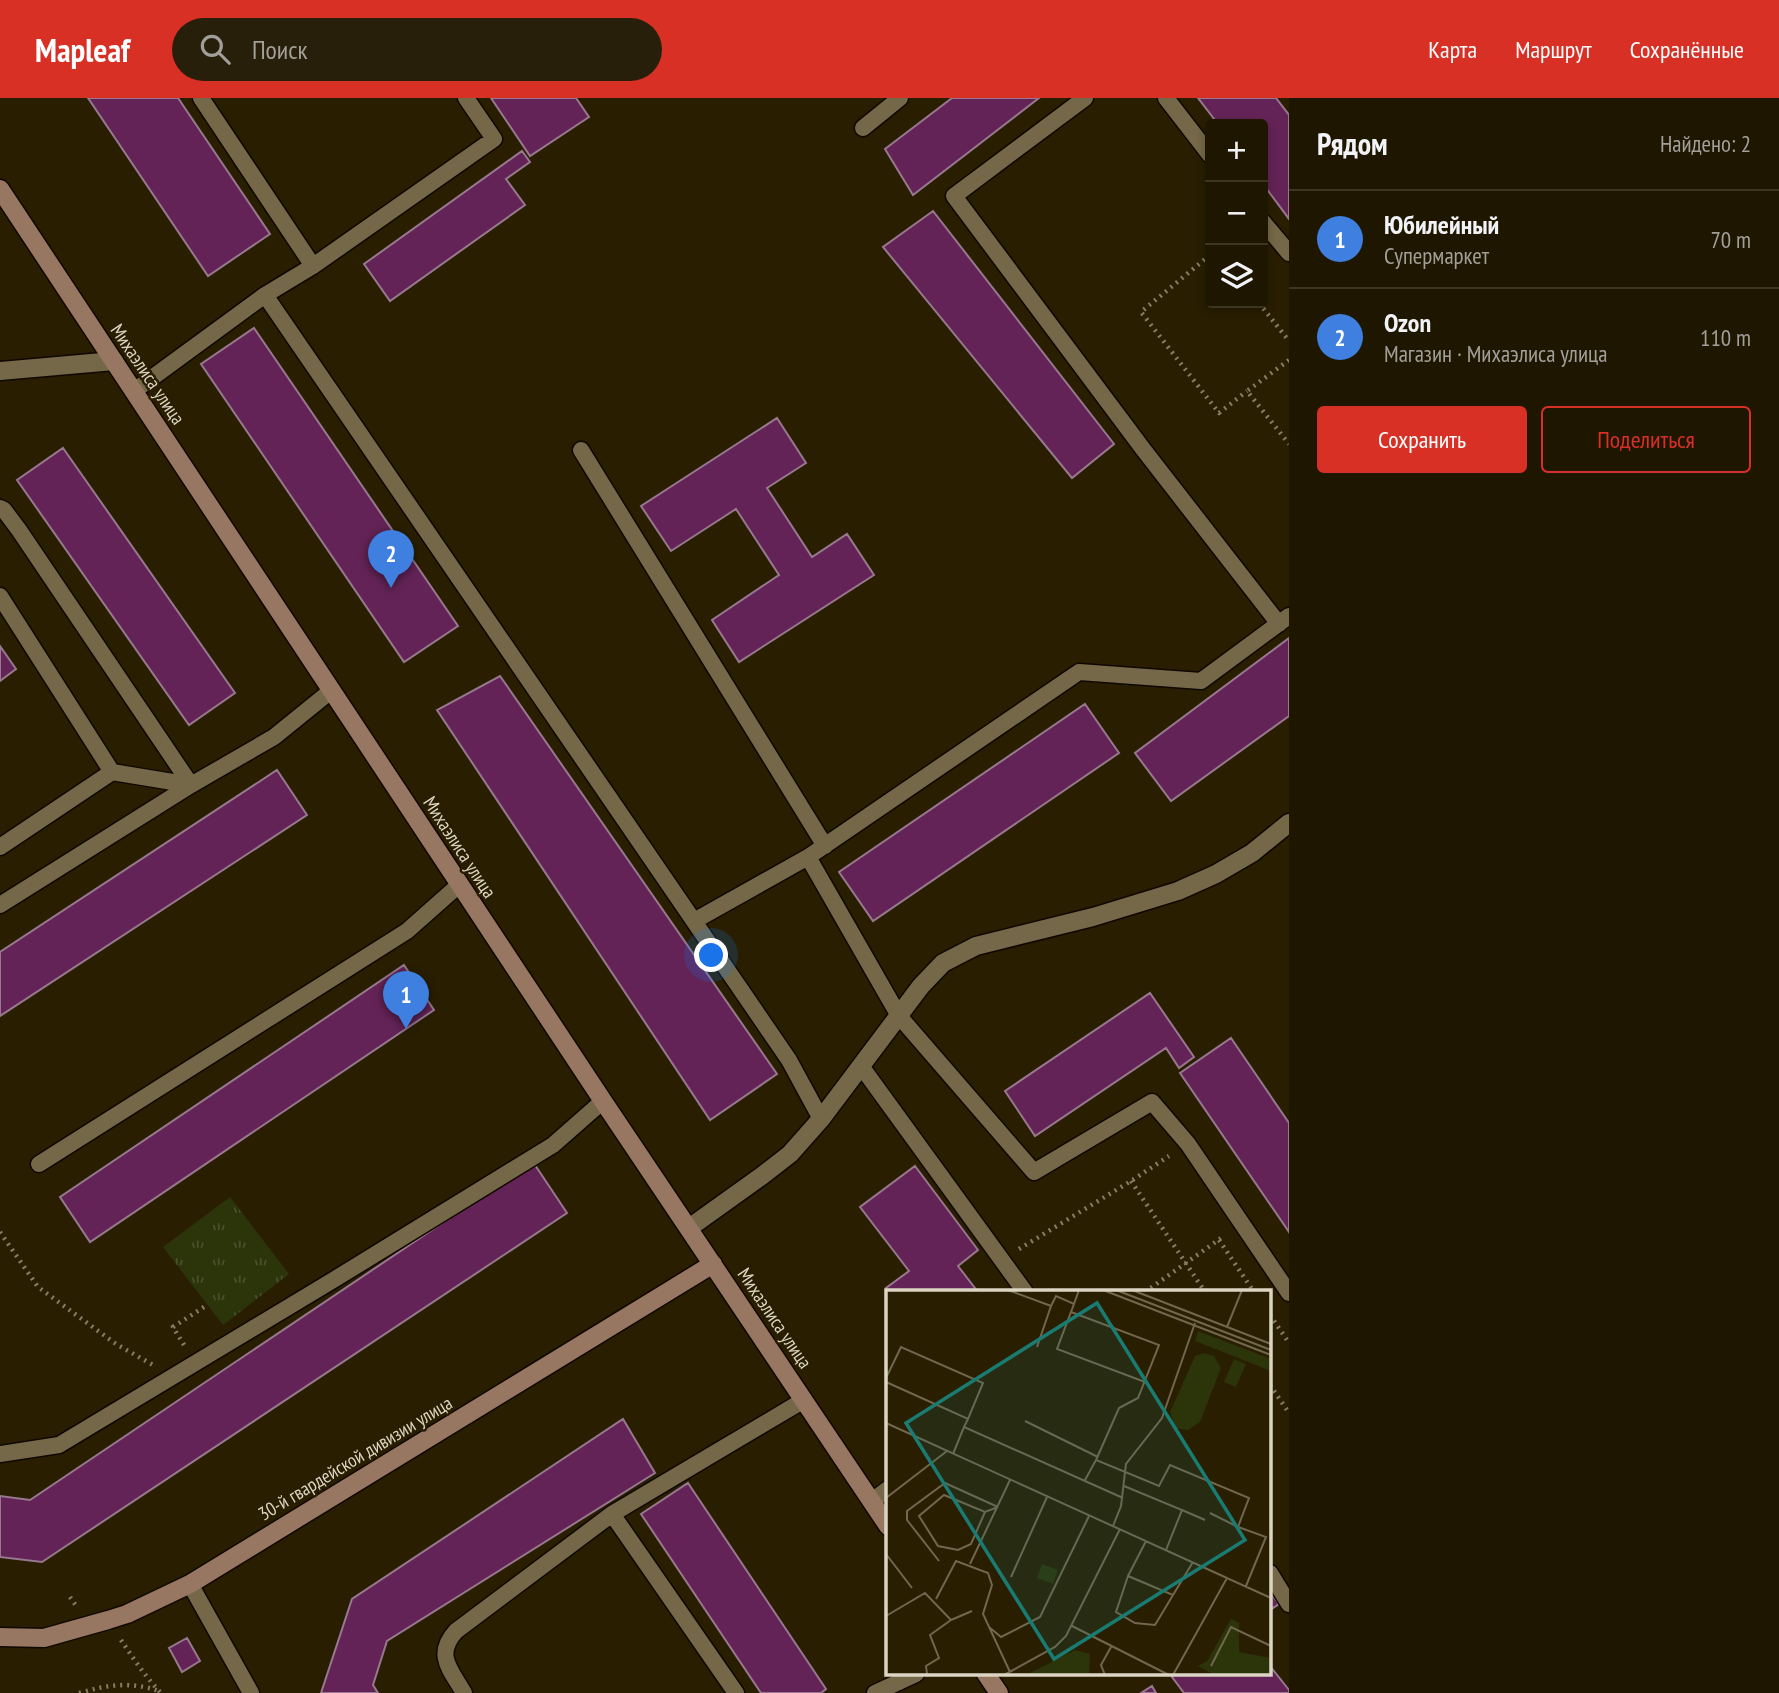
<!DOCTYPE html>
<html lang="ru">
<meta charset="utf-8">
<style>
:root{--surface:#1f1600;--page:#271f0a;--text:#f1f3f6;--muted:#a19f99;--line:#3c3522;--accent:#d93025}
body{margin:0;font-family:"PT Sans Narrow",sans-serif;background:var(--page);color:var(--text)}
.controls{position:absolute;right:21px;top:21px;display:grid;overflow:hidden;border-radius:7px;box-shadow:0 4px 10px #0003}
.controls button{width:63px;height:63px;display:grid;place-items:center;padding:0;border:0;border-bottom:2px solid var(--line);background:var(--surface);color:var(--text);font:35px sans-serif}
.you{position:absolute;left:712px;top:858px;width:24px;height:24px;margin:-18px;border:5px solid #fff;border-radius:50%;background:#1a73e8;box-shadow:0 0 0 10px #1a73e833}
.badge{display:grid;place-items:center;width:46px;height:46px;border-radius:50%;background:var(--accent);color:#fff;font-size:23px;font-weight:700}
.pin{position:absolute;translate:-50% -58px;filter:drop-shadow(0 2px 4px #0008)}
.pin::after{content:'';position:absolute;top:37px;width:24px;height:21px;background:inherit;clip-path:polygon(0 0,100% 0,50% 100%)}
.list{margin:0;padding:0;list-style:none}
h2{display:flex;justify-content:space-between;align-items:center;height:91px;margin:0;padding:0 28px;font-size:30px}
h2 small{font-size:23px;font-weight:400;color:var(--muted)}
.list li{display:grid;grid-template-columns:46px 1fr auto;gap:21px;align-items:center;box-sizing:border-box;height:98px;padding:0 28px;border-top:2px solid var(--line)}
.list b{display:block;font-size:26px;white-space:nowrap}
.list p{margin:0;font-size:23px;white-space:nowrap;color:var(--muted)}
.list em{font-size:23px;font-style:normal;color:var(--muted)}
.actions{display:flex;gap:14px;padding:21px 28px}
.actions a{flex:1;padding:16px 0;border:2px solid var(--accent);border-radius:7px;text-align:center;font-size:24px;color:var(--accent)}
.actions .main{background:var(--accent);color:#fff}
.icon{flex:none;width:38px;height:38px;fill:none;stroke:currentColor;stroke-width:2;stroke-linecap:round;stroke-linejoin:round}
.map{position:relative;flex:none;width:1289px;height:1595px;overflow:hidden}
header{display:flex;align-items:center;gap:42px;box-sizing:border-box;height:98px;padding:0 35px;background:var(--accent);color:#fff}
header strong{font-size:33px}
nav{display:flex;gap:38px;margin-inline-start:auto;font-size:24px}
.search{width:490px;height:63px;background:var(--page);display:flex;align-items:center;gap:18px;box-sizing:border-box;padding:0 24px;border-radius:38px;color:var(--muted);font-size:26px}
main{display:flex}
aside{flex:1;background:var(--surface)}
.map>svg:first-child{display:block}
.grass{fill:url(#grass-tufts)}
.building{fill:#632356;stroke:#97788e;stroke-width:2}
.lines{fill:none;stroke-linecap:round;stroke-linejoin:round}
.lane-casing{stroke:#100800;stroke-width:19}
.street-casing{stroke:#100800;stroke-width:21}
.secondary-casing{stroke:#100800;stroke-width:21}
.path{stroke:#857c65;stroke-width:4.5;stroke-dasharray:2 5;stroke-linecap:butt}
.lane{stroke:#746848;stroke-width:16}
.street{stroke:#746848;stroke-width:18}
.secondary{stroke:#977662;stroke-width:18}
.labels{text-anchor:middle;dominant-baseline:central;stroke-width:5;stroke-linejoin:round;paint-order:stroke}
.street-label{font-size:19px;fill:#dcd5c4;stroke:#291e00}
.inset-road{fill:none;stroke:#71674e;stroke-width:2}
.view{fill:#197b72;fill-opacity:0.15;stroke:#197b72;stroke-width:3.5}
.inset-edge{fill:none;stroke:#dcd5c4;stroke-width:3.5}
</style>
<header>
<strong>Mapleaf</strong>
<div class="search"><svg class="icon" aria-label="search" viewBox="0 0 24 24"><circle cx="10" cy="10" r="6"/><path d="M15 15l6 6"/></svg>Поиск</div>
<nav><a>Карта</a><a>Маршрут</a><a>Сохранённые</a></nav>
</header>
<main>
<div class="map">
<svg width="1289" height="1595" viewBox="0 0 1289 1595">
<defs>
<pattern id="grass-tufts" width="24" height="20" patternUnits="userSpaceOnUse" patternTransform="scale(1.75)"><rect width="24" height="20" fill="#2c340a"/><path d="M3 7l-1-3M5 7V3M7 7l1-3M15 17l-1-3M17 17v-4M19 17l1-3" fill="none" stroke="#4a502c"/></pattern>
</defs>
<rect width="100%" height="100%" fill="#291e00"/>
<path class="grass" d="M 230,1099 L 289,1176 L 223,1227 L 163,1149 Z"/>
<path class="building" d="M 88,0 L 178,0 L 270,136 L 208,178 Z
M 491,0 L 576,0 L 589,19 L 530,58 Z
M 952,0 L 1039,0 L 913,97 L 885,51 Z
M 1198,0 L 1276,0 L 1289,17 L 1289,121 L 1263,86 L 1263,26 L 1218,26 Z
M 522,53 L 530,64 L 506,81 L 525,107 L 390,203 L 364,166 Z
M 933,113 L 1114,346 L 1072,380 L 883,149 Z
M 254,230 L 458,528 L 404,564 L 201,266 Z
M 777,320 L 806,365 L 767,390 L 812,459 L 847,436 L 874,477 L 739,564 L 712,522 L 779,477 L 736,411 L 671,453 L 641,408 Z
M 63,350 L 235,595 L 189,627 L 17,382 Z
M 1289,540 L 1289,618 L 1171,703 L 1135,655 Z
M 0,548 L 16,571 L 0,583 Z
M 500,578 L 777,976 L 710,1022 L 437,612 Z
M 1085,606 L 1119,655 L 873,823 L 839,774 Z
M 277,672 L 307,717 L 0,918 L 0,854 Z
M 404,867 L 434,912 L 90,1144 L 60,1099 Z
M 1150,895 L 1194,959 L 1179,970 L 1166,950 L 1035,1038 L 1005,993 Z
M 1231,940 L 1289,1025 L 1289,1134 L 1180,975 Z
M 533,1064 L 567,1115 L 42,1464 L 0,1459 L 0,1398 L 30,1402 Z
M 915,1068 L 978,1152 L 958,1168 L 978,1194 L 889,1194 L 886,1190 L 909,1173 L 860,1109 Z
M 623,1321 L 655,1375 L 387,1543 L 373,1587 L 378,1595 L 321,1595 L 352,1501 Z
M 688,1385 L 826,1591 L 821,1595 L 761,1595 L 641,1416 Z
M 1270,1494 L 1279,1506 L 1270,1512 Z
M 187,1540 L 200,1563 L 182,1574 L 169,1550 Z
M 1270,1568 L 1289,1592 L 1289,1595 L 1184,1595 L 1172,1579 L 1176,1576 L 1270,1576 Z
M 1152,1588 L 1156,1595 L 1141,1595 Z"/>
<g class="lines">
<g class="lane-casing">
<path id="lane" d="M 201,0 L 313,168 L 494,41 L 466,0
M 1085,0 L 954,98 L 1143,351 L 1279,526
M 1166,0 L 1210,57
M 863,30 L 900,0
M 1263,124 L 1289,155
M 313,168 L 265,197 L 789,962 L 821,1021
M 134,293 L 265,197
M 581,352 L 825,748
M 0,410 L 4,412 L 19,432 L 191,687
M 0,498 L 112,674 L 191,687
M 1289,518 L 1201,583 L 1079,574 L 808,759 L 899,918 L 1034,1074 L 1152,1004 L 1188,1046 L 1289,1195
M 0,749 L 112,674
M 0,807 L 191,687 L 274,639 L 332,592
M 694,823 L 808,759
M 861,968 L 1025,1194
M 39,1066 L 407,833 L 460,786
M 0,1356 L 59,1347 L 335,1181 L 553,1047 L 603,1003
M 872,1403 L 888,1391
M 612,1416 L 804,1302
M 1270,1475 L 1289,1506
M 190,1486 L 251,1595
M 464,1595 C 451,1572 434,1557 456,1533 L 612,1416 L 736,1595
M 875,1595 L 916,1576"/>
</g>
<g class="street-casing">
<path id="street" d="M 0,273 L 114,263
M 689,1130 L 763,1077 L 790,1056 L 821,1021 L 921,888 L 943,865 L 976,848 L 1093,819 L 1178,793 L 1216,776 L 1252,755 L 1289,725"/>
</g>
<g class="secondary-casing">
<path id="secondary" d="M 0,91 L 603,1003 L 888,1428
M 0,1539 L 44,1540 L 108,1522 L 127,1516 L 190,1486 L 713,1166
M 986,1576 L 999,1595"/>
</g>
<path class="path" d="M 1210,157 L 1141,214 L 1219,315 L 1247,293
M 1259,205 L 1289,243
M 1289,262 L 1247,293 L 1289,346
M 1131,1083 L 1205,1194
M 0,1134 L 38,1189 L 116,1246 L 153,1267
M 1219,1142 L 1254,1194
M 1019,1151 L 1131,1083 L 1169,1058
M 1145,1194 L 1224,1138
M 1270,1217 L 1289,1245
M 184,1247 L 173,1229 L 207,1207
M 1270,1287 L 1289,1315
M 70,1499 L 77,1509
M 121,1542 C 133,1560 145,1578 160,1594
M 79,1595 C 107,1587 130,1583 159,1593"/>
<use href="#lane" class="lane"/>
<use href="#street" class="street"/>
<use href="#secondary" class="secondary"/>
</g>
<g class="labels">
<g class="street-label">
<text transform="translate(148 276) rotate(56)">Михаэлиса улица</text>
<text transform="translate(460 749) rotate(57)">Михаэлиса улица</text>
<text transform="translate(775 1220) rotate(56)">Михаэлиса улица</text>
<text transform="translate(355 1360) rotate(-31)">30-й гвардейской дивизии улица</text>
</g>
</g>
<g transform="translate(886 1192)">
<rect width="385" height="385" fill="#291e00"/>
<path d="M 312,41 L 385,69 L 385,81 L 309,51 ZM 156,274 L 172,280 L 167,294 L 151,288 ZM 189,360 L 204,364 L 203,385 L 140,385 Z" fill="#2c340a"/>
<path d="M 345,329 L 353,333 L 353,362 L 385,368 L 385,385 L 328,385 L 312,376 L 321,371 Z" fill="#2c340a"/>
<path d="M 317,63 L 328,66 L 335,78 L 314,132 L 302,140 L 289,138 L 284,122 L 309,66 ZM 348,69 L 360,74 L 350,97 L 338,92 Z" fill="#2c340a"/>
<path class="inset-road" d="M 122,0 L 165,16 L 170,6 L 188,14 L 193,0M 217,0 L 385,65M 230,0 L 385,60M 246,0 L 385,54M 188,14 L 171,59 L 259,92M 185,22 L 273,55 L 252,108 L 233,118 L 210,170 L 273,196 L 284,175 L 363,208 L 352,237 L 380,247 L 360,296M 341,37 L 356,0M 151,57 L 165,16M 0,88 L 15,57 L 97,93 L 82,129 L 0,92M 82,129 L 78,137 L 237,208M 139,131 L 212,167M 0,133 L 341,288M 67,164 L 78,137M 199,190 L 210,170M 238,196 L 296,220 L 280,260M 0,208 L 61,161M 296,220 L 319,230M 99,222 L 85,254 L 72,260 L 52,256 L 33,226 L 58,205 L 99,222 L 112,217M 324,223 L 352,237M 227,236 L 235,216 L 240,174 L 276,128 L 309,33M 0,264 L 26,298M 53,271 L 21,230 L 21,221 L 59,193 L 112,217M 84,274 L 124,190M 242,286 L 287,305 L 269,335 L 249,333 L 230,322 ZM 242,286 L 260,251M 125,287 L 161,207M 287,305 L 307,272M 50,309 L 70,271 L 102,283 L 106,295 L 97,324 L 124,382M 0,326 L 39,303 L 65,330 L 86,321M 186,336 L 283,385M 103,337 L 115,347 L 154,327 L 203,226M 325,376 L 345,337 L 385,356M 41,384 L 40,376 L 53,368 L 44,345 L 65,330M 118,385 L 169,357 L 180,346 L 234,239M 219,385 L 215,375 L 225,357M 287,385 L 341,288 L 385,308"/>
<path class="view" d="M 211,13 L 359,250 L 168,369 L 20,133 Z"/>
<rect width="385" height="385" class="inset-edge"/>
</g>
</svg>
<div class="controls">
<button>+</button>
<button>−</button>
<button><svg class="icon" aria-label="layers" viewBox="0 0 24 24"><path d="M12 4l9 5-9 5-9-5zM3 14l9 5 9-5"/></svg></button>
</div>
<div class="you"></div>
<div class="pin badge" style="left:406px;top:931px;background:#3f7fe0">1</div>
<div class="pin badge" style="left:391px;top:490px;background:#3f7fe0">2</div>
</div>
<aside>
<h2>Рядом<small>Найдено: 2</small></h2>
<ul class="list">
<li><span class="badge" style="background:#3f7fe0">1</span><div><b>Юбилейный</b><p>Супермаркет</p></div><em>70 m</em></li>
<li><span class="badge" style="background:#3f7fe0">2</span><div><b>Ozon</b><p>Магазин · Михаэлиса улица</p></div><em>110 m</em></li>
</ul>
<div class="actions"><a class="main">Сохранить</a><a>Поделиться</a></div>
</aside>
</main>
